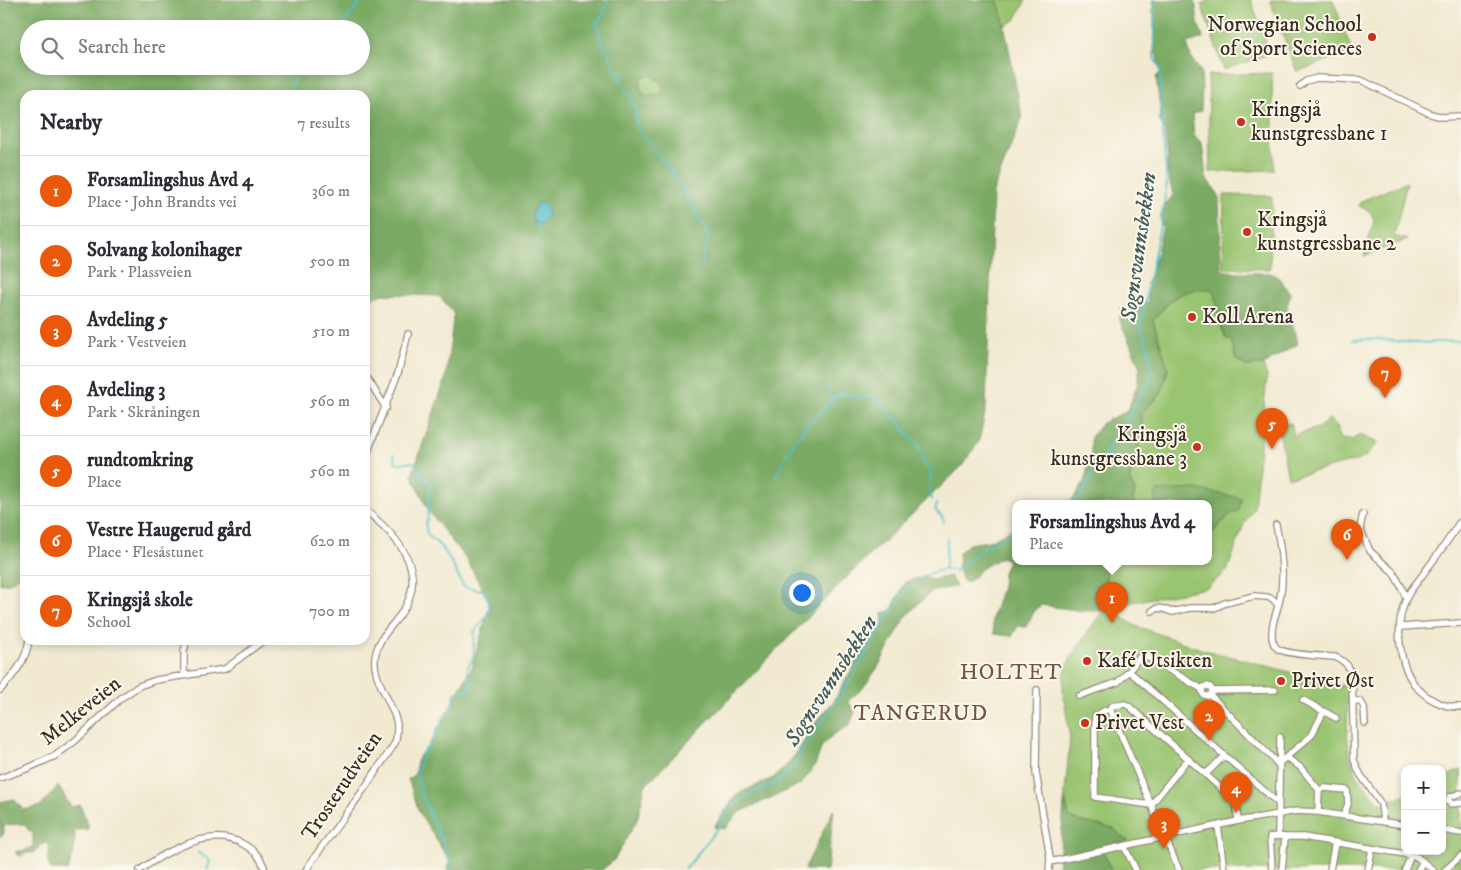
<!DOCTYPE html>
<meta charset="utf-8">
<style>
:root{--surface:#fff;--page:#f7f7f7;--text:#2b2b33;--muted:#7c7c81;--line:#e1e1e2;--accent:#ea580c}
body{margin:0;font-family:"IM FELL DW Pica",serif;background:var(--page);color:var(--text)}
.controls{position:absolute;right:15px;bottom:15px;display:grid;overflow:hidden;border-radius:10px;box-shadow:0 2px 8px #0003}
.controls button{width:45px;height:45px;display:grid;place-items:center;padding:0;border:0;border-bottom:1px solid var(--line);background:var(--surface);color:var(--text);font:25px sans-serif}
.you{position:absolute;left:801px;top:592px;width:18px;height:18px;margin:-12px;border:4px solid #fff;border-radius:50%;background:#1a73e8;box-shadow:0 0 0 8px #1a73e833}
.badge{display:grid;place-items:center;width:32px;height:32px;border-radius:50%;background:var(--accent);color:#fff;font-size:16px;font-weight:700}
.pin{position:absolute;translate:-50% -41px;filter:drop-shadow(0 1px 2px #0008)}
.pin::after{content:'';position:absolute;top:26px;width:18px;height:15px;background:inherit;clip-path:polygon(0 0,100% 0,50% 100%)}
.popup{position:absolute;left:1012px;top:500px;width:200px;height:65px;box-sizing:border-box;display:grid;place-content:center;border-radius:10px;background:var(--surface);filter:drop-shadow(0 1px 4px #0005);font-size:16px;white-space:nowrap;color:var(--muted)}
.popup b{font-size:19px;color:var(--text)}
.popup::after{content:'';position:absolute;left:50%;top:100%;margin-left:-10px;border:10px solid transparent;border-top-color:var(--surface)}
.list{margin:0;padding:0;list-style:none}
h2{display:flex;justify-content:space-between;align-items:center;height:65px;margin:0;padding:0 20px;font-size:21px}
h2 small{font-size:16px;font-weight:400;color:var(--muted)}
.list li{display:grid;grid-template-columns:32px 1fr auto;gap:15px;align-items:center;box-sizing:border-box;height:70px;padding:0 20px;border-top:1px solid var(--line)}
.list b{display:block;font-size:19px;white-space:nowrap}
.list p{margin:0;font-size:16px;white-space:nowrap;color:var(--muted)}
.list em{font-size:16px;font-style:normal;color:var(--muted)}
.icon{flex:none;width:28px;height:28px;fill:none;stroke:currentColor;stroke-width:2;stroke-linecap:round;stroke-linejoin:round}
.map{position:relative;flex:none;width:1461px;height:870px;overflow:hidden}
.search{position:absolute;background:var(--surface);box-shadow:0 2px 8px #0003;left:20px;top:20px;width:350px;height:55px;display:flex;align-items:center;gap:12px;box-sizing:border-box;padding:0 18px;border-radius:28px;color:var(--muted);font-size:19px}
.panel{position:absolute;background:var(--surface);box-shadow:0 2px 8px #0003;left:20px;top:90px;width:350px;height:555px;border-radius:15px}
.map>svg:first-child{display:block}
.green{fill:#99c471;stroke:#6a7748}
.forest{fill:#7aaa63;stroke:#5a6a40;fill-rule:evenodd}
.water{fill:#4fbdc6;stroke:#457472}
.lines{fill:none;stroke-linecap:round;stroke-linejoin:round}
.stream{stroke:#4fbdc6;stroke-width:2}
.minor-casing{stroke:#968a78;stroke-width:8}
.minor{stroke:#fff;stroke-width:5.5}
.poi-dot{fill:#c8321e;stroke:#fbf7ec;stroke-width:2}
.labels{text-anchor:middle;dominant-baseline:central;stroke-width:4;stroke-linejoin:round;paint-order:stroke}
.poi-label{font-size:21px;fill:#3b2a1e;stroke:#fbf7ec;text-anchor:start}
.street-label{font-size:21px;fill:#3b2a1e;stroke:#fbf7ec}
.water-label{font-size:22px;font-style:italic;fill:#425d59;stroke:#fbf7ec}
.neighbourhood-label{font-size:22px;letter-spacing:1px;fill:#74523d;stroke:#fbf7ec}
</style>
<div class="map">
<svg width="1461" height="870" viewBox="0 0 1461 870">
<rect width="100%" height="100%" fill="#fbf7ec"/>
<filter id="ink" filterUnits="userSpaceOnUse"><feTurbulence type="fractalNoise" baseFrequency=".02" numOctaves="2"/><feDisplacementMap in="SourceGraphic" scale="10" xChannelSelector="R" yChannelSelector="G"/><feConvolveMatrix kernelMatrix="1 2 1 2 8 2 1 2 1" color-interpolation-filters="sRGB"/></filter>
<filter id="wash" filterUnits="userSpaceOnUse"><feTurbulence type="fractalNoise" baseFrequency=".0096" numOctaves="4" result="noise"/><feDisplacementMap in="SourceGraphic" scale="20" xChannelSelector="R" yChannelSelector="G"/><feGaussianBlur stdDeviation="1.12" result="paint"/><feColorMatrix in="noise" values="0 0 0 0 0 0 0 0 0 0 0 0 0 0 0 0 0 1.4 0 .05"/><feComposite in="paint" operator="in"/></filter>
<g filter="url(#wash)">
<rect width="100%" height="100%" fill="#f1ead1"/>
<path class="green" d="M 997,0 L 1026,0 L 1015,20 L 1004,26 Z
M 1211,0 L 1251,0 L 1270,54 L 1224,70 L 1201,4 Z
M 1271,0 L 1333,0 L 1352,51 L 1297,72 L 1270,1 Z
M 1272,73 L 1274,170 L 1210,172 L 1208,75 Z
M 651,75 L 664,85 L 663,93 L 652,96 L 643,95 L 640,87 L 641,77 Z
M 1407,182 L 1394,236 L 1407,240 L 1364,256 L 1374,221 L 1371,212 L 1359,206 L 1361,201 Z
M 1224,195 L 1272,196 L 1270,269 L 1223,268 Z
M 1196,288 L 1212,289 L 1217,301 L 1218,317 L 1226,339 L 1231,338 L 1236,360 L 1246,366 L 1263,365 L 1267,376 L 1254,507 L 1244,524 L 1227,571 L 1206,588 L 1106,607 L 1136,626 L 1201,649 L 1348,687 C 1348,711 1344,749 1355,770 C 1361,783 1371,793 1381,804 L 1405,794 L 1405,851 L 1442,851 L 1442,778 L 1461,770 L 1461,870 L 1111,870 L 1102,851 L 1063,816 L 1070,738 L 1063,691 L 1064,675 L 1071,657 L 1105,607 L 1109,603 L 1105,596 L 1107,562 L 1208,562 L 1208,537 L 1229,515 L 1239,509 L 1240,498 L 1157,491 L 1154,504 L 1135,504 L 1133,501 L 1135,491 L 1129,480 C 1138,458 1142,436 1142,412 L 1161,394 L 1168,369 L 1153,320 L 1175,296 Z
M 1329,419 L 1338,427 L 1338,434 L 1340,439 L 1352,440 L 1360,435 L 1378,443 L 1365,457 L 1359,460 L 1288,478 L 1278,426 L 1291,423 L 1295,438 L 1297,434 L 1318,428 Z"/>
<path class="forest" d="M 0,0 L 997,0 L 1002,13 L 1022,118 L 993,192 L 986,408 L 979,441 L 963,465 L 848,576 L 645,786 L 637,820 L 614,860 L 602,870 L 447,870 L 449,860 L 419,812 L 408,779 L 415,774 C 416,761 419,754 429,745 L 472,667 L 490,604 L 468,562 L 428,510 L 412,475 L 446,377 L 454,313 L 439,296 L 384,294 L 365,300 L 365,95 L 25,95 L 25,572 L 9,583 L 0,584 ZM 29,29 L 361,29 L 361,66 L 29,66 ZM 651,75 L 663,85 L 663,93 L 652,96 L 643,95 L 640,87 L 641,77 Z
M 1152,0 L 1195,0 L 1198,23 L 1203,38 L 1187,43 L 1191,58 L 1201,72 L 1202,88 L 1201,111 L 1192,114 L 1194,136 L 1202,143 L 1206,178 L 1219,195 L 1221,270 L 1237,273 L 1271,273 L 1280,279 L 1290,293 L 1287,307 L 1298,344 L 1263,365 L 1246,366 L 1236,360 L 1231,339 L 1226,339 L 1218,317 L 1217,301 L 1212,289 C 1184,287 1169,299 1153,320 L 1168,368 L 1161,394 L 1142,412 C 1142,436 1138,458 1129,480 L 1135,491 L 1133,501 L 1135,504 L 1065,504 L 1072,500 L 1084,483 L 1091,455 L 1091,437 L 1102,423 L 1123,413 L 1129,407 L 1137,385 L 1140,367 L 1119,318 L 1122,307 L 1132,310 L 1148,302 L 1147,283 L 1157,254 L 1163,227 L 1160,219 L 1163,208 L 1173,195 L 1167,170 L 1168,157 L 1165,130 L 1159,120 L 1160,107 L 1156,77 L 1160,73 L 1157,55 L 1154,51 L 1155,33 Z
M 1195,489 L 1241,498 L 1239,510 L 1229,515 L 1208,537 L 1208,504 L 1154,504 L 1157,491 Z
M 1016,527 L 1016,562 L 1107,562 L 1105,596 L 1109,603 L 1101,611 L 1083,611 L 1041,605 L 1034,612 L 1026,627 L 1018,626 L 1012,636 L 994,634 L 992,619 L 1002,587 L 1003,573 L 1008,560 L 1001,557 L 981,569 L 969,582 L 964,582 L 958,571 L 959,553 L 969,544 L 989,541 Z
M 950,576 L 956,586 L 931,592 L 918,604 L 905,618 L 878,667 L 863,688 L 848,701 L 855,712 L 849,726 L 834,734 L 822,746 L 815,765 L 801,784 L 738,813 L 725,829 L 714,827 L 737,794 L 773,778 L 785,767 L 798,751 L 816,722 L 834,701 L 861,653 L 878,631 L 883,623 L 882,613 L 891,611 L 905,582 L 923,577 L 933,580 Z
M 58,786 L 71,807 L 80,805 L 88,824 L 88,829 L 75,830 L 74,852 L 68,870 L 51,870 L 48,863 L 50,847 L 47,843 L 41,845 L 33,853 L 25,853 L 21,856 L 16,854 L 16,851 L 24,851 L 33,846 L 33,831 L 29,831 L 25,824 L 4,825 L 4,834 L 0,837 L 0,802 L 14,799 L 23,810 L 41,806 Z
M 1065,798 L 1069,817 L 1079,821 L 1114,829 L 1128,841 L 1101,846 L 1111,870 L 1058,870 Z
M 834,809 L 827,870 L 804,870 Z"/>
<path class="water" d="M 536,203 L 543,203 L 547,206 L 548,217 L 540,225 L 536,222 L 533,223 L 532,216 Z"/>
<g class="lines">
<path class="stream" d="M 608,0 L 602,17 L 596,22 C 597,33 603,40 605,50 L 610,54 L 610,57 L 615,71 L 621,72 L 620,83 L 631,96 L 632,103 L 636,106 L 636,123 L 639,131 L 677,179 L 706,231 L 708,239
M 341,27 L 362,0
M 284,95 L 292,85 L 297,66
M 537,230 L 538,225
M 538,243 L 538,237
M 702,265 L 703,250 L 708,245
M 1352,340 L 1375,339 L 1415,343 L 1461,341
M 827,385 L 830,395 L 833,398
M 394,454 L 396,463 L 414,462 L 421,475 L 426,481 L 429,481 L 431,487 L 429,493 L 428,519 L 426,521 C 426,525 426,530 427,533 C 429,538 437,542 441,547 C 452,559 456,573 464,587 L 486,591 C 489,597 488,605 490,612 L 474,632 L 475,636 C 473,642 474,646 474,652 C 474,664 461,665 471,682 L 469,692 L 462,689 L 455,693 L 450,712 L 444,717 L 440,726 L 437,729 L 432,743 L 422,753 L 416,774 L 422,796 L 450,860 L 450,870
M 776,476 L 785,457 L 804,428 L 831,403 L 836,396 L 845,393 L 857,398 L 873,397 L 889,409 L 905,431 L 919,446 L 924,462 L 931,473 L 930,489 L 932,500
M 936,504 L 936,511 L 942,517 L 944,522
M 1070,504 L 1079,498 L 1150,381 L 1151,366 L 1148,348 L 1140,325 L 1160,227 L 1167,184 L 1161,104 L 1160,68 L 1154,58 C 1156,39 1153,20 1154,0
M 944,569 L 946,562 L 947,538
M 198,852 L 204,857 L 208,858 L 210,862 L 207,870
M 685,870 L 720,825 L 728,809 L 748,795 L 780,781 L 793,767 L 804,747 L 841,694 L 895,606 L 911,584 L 928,574 L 944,569 L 955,571 L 987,546 L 1016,529"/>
</g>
</g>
<g filter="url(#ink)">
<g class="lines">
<g class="minor-casing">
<path id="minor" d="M 1300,86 L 1306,81 L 1317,78 L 1361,80 L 1431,114 L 1443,117 L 1461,116
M 365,375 L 386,408
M 365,459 L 398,373 L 408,334
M 1363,514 L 1360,528 L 1370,551 L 1393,572 L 1401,586 L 1406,598
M 1461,522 L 1459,523 C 1448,542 1434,559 1421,577 C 1416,584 1409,591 1406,599 C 1395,624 1398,662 1414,684 C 1425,698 1443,708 1461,707
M 1276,525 C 1281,548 1285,574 1280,598 C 1278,610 1271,623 1272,635 C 1272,640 1274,646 1278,649 C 1288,655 1323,656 1335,657 C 1345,661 1349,666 1352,675 L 1354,760 L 1360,774 L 1381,804 L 1383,821
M 1152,611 L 1157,608 L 1164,609 L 1172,612 L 1190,608 L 1214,608 L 1225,603 L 1254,596 L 1267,597 L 1273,599 L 1278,605
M 1401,627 L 1461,623
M 1129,671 L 1278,803
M 184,675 L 184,651 L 187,640
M1202 691a5 5 0 1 1 10 0a5 5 0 1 1-10 0Z
M 0,690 C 14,675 26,661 29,640
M 1037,690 L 1036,773 L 1050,858 L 1049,870
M 1212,691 L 1275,690
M 1210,695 L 1278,764 L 1311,736 L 1324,711
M 1079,696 L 1118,682 L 1129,671 L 1142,654 L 1202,689
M 1303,700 L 1336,718
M 1353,700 L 1361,702 L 1364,707 L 1365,723
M 1112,706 L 1125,704 L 1129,706 L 1204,773 L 1208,772 L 1224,756
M 1110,709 L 1179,870
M 1106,710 L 1095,716 L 1095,797 L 1151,805 L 1187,760
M 1280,737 L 1278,836 L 1285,837 L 1282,870
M 1287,758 L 1300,767 L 1319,790 L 1318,812
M 1204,773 L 1236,802 L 1238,821
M 0,778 L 26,769 L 55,756 L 75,741 L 121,698 L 139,686 L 156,680 L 225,669 L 264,640
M 1319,790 L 1325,788 L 1347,790 L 1348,804 L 1344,815
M 1449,800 L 1449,797 L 1461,793
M 1442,802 L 1449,800 L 1451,804 L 1461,803
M 1218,826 L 1224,870
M 1442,830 L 1461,833
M 1285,837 L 1303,837 L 1411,855 L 1417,857 L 1433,870
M 1124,846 L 1136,870
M 1050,862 L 1238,821 L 1297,811 L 1318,812 L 1405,825
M 140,870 C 167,851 210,826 243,844 C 255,851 261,857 265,870
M 306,870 C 329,835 356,803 378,768 C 384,760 390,751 395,743 C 397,738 397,729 397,724 C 393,701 369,677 376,652 C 380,637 391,627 400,615 C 431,573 398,536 365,510
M 1272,870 L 1270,837 L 1278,836
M 1330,870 L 1335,842
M 1368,870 L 1372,849
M 1405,870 L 1411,855
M 1418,870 L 1423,861
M 1445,870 L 1461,856"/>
</g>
<use href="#minor" class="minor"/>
</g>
</g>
<g class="poi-dot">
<circle cx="1372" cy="37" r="5"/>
<circle cx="1241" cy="122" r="5"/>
<circle cx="1247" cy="232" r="5"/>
<circle cx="1192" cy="317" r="5"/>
<circle cx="1197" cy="447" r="5"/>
<circle cx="1087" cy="661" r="5"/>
<circle cx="1281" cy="681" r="5"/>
<circle cx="1085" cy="723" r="5"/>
</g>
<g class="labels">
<g class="poi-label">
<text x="1362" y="25" text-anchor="end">Norwegian School<tspan x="1362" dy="24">of Sport Sciences</tspan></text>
<text x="1251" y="110">Kringsjå<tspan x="1251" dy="24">kunstgressbane 1</tspan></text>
<text x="1257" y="220">Kringsjå<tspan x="1257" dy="24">kunstgressbane 2</tspan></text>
<text x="1202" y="317">Koll Arena</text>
<text x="1187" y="435" text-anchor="end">Kringsjå<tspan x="1187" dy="24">kunstgressbane 3</tspan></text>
<text x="1097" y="661">Kafé Utsikten</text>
<text x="1291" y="681">Privet Øst</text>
<text x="1095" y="723">Privet Vest</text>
</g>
<g class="street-label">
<text transform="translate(81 711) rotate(-39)">Melkeveien</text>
<text transform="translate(342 786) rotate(-56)">Trosterudveien</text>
</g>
<g class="water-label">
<text transform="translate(1139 247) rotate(-82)">Sognsvannsbekken</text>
<text transform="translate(831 681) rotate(-57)">Sognsvannsbekken</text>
</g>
<g class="neighbourhood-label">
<text x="1011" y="672">HOLTET</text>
<text x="921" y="713">TANGERUD</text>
</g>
</g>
</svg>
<div class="controls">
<button>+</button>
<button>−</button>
</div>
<div class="you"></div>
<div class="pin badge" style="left:1112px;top:623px">1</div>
<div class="popup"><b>Forsamlingshus Avd 4</b>Place</div>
<div class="pin badge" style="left:1209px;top:741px">2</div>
<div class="pin badge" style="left:1164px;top:849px">3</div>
<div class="pin badge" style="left:1236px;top:813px">4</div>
<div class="pin badge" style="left:1272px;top:449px">5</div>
<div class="pin badge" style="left:1347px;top:560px">6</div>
<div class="pin badge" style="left:1385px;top:398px">7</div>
<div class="search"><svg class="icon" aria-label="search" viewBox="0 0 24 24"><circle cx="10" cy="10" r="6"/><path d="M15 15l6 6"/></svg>Search here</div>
<section class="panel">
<h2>Nearby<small>7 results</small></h2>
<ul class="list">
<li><span class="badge">1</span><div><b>Forsamlingshus Avd 4</b><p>Place · John Brandts vei</p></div><em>360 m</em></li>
<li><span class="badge">2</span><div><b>Solvang kolonihager</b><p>Park · Plassveien</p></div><em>500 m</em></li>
<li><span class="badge">3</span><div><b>Avdeling 5</b><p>Park · Vestveien</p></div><em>510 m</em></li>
<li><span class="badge">4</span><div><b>Avdeling 3</b><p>Park · Skråningen</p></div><em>560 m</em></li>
<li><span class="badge">5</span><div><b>rundtomkring</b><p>Place</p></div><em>560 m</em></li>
<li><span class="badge">6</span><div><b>Vestre Haugerud gård</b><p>Place · Flesåstunet</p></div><em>620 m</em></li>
<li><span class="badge">7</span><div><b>Kringsjå skole</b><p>School</p></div><em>700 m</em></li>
</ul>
</section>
</div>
